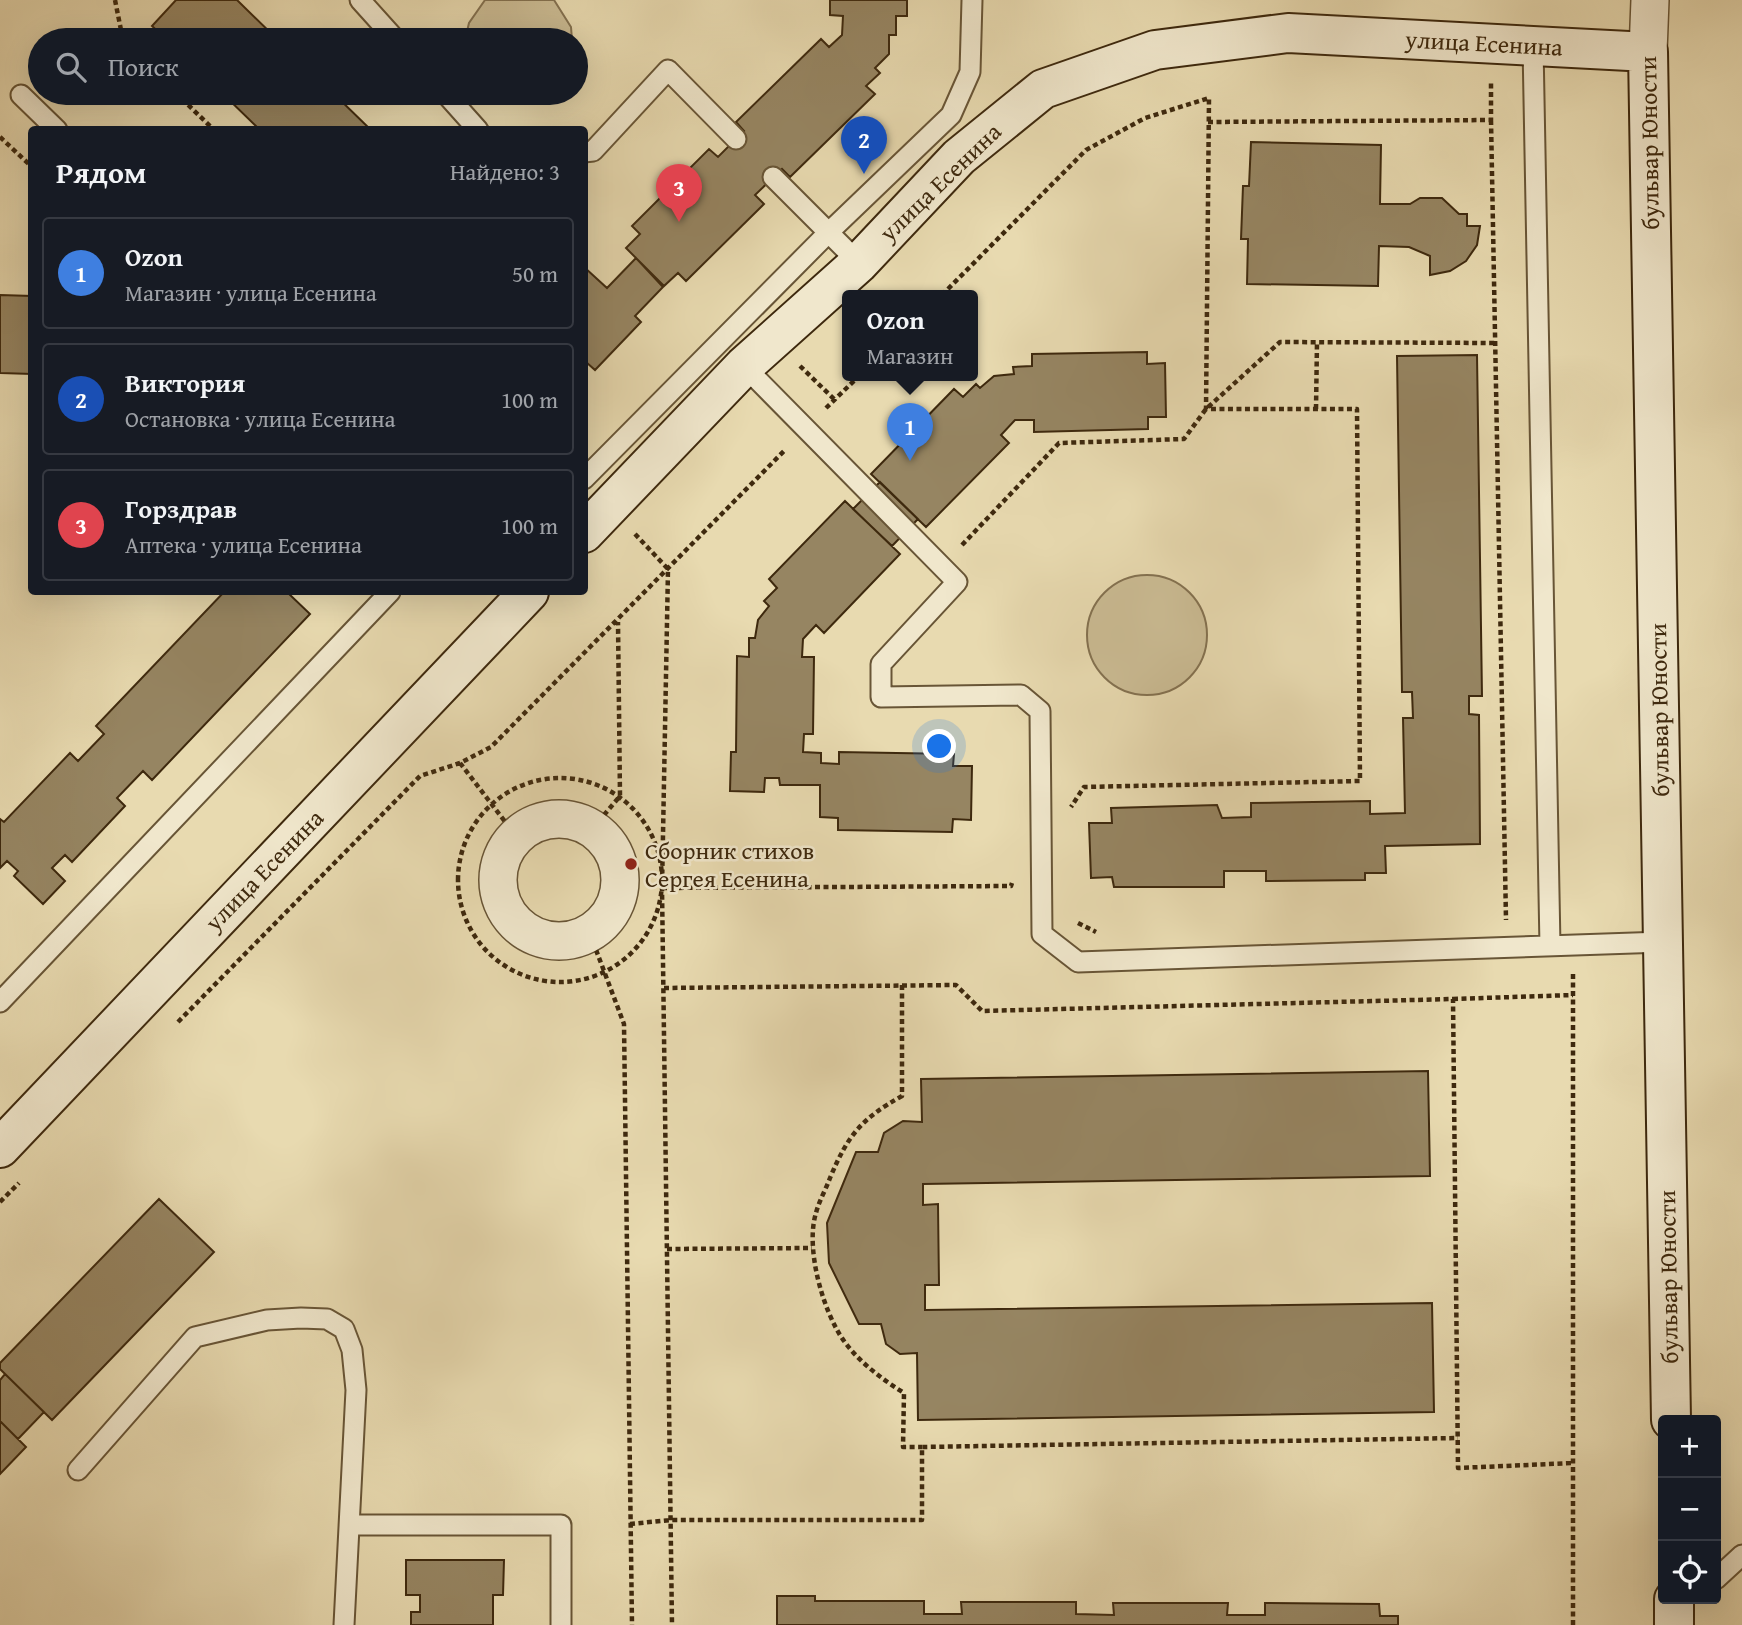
<!DOCTYPE html>
<html lang="ru">
<meta charset="utf-8">
<style>
:root{--surface:#171b24;--page:#242831;--text:#f1f3f6;--muted:#9ea1a6;--line:#363941;--accent:#d93025}
body{margin:0;font-family:"Gentium Book Plus",serif;background:var(--page);color:var(--text)}
.controls{position:absolute;right:21px;bottom:21px;display:grid;overflow:hidden;border-radius:7px;box-shadow:0 7px 28px #0002}
.controls button{width:63px;height:63px;display:grid;place-items:center;padding:0;border:0;border-bottom:2px solid var(--line);background:var(--surface);color:var(--text);font:35px sans-serif}
.you{position:absolute;left:940px;top:747px;width:24px;height:24px;margin:-18px;border:5px solid #fff;border-radius:50%;background:#1a73e8;box-shadow:0 0 0 10px #1a73e833}
.badge{display:grid;place-items:center;width:46px;height:46px;border-radius:50%;background:var(--accent);color:#fff;font-size:23px;font-weight:700}
.pin{position:absolute;translate:-50% -58px;filter:drop-shadow(0 2px 4px #0008)}
.pin::after{content:'';position:absolute;top:37px;width:24px;height:21px;background:inherit;clip-path:polygon(0 0,100% 0,50% 100%)}
.popup{position:absolute;left:842px;top:290px;width:136px;height:91px;box-sizing:border-box;display:grid;place-content:center;border-radius:7px;background:var(--surface);filter:drop-shadow(0 2px 5px #0005);font-size:23px;white-space:nowrap;color:var(--muted)}
.popup b{font-size:26px;color:var(--text)}
.popup::after{content:'';position:absolute;left:50%;top:100%;margin-left:-14px;border:14px solid transparent;border-top-color:var(--surface)}
.list{margin:0;padding:0;list-style:none}
h2{display:flex;justify-content:space-between;align-items:center;height:91px;margin:0;padding:0 28px;font-size:30px}
h2 small{font-size:23px;font-weight:400;color:var(--muted)}
.list li{display:grid;grid-template-columns:46px 1fr auto;gap:21px;align-items:center;box-sizing:border-box;height:112px;margin:0 14px 14px;padding:0 14px;border:2px solid var(--line);border-radius:7px}
.list b{display:block;font-size:26px;white-space:nowrap}
.list p{margin:0;font-size:23px;white-space:nowrap;color:var(--muted)}
.list em{font-size:23px;font-style:normal;color:var(--muted)}
.icon{flex:none;width:38px;height:38px;fill:none;stroke:currentColor;stroke-width:2;stroke-linecap:round;stroke-linejoin:round}
.map{position:relative;flex:none;width:1742px;height:1625px;overflow:hidden}
.search{position:absolute;background:var(--surface);box-shadow:0 7px 28px #0002;left:28px;top:28px;width:560px;height:77px;display:flex;align-items:center;gap:18px;box-sizing:border-box;padding:0 24px;border-radius:38px;color:var(--muted);font-size:26px}
.panel{position:absolute;background:var(--surface);box-shadow:0 7px 28px #0002;left:28px;top:126px;width:560px;height:469px;border-radius:7px}
.map>svg:first-child{display:block}
.green{fill:#cbbc94;stroke:#847251;stroke-width:2}
.building{fill:#968562;stroke:#3e290e;stroke-width:2}
.lines{fill:none;stroke-linecap:round;stroke-linejoin:round}
.lane-casing{stroke:#685536;stroke-width:23}
.street-casing{stroke:#685536;stroke-width:40}
.secondary-casing{stroke:#3e290e;stroke-width:42}
.path{stroke:#3e290e;stroke-width:4.5;stroke-dasharray:5 3.5;stroke-linecap:butt}
.lane{stroke:#f0e7cc;stroke-width:19}
.street{stroke:#f0e7cc;stroke-width:37}
.secondary{stroke:#f0e7cc;stroke-width:38}
.poi-dot{fill:#8f2418;stroke:#f0e7cc;stroke-width:2.5}
.labels{text-anchor:middle;dominant-baseline:central;stroke-width:5;stroke-linejoin:round;paint-order:stroke}
.street-label{font-size:24px;fill:#3e290e;stroke:#f0e7cc}
.poi-label{font-size:24px;fill:#3e290e;stroke:#f0e7cc;text-anchor:start}
</style>
<div class="map">
<svg width="1742" height="1625" viewBox="0 0 1742 1625">
<rect width="100%" height="100%" fill="#e8dab0"/>
<filter id="stains"><feTurbulence type="fractalNoise" baseFrequency=".00286" numOctaves="4"/><feColorMatrix values="0 0 0 0 .2 0 0 0 0 .09 0 0 0 0 .02 0 0 0 .5 -.17"/></filter>
<radialGradient id="worn" r=".72"><stop offset=".6" stop-color="#630" stop-opacity="0"/><stop offset="1" stop-color="#630" stop-opacity=".3"/></radialGradient>
<path class="green" d="M 485,0 L 554,0 L 571,27 L 572,40 L 465,40 L 469,23 Z
M1087 635a60 60 0 1 1 120 0a60 60 0 1 1-120 0Z"/>
<path class="building" d="M 176,0 L 237,0 L 278,40 L 167,40 L 152,26 Z
M 830,0 L 907,0 L 907,16 L 896,16 L 896,35 L 889,35 L 889,54 L 875,68 L 880,73 L 866,86 L 875,94 L 790,177 L 782,169 L 755,195 L 764,204 L 686,281 L 678,273 L 664,286 L 626,248 L 640,234 L 632,226 L 709,149 L 718,157 L 744,131 L 736,122 L 821,39 L 829,47 L 842,35 L 843,16 L 830,15 Z
M 222,93 L 333,93 L 371,130 L 260,130 Z
M 1251,142 L 1381,145 L 1380,204 L 1410,204 L 1420,198 L 1442,198 L 1459,214 L 1467,214 L 1467,226 L 1480,226 L 1477,245 L 1466,261 L 1450,271 L 1430,275 L 1430,256 L 1409,247 L 1379,246 L 1378,286 L 1247,284 L 1248,239 L 1241,239 L 1243,186 L 1249,186 Z
M 636,258 L 663,287 L 635,316 L 641,322 L 595,370 L 586,362 L 584,365 L 584,267 L 607,288 Z
M 0,295 L 32,296 L 32,374 L 0,373 Z
M 1147,352 L 1147,364 L 1165,363 L 1166,417 L 1148,417 L 1148,429 L 1034,432 L 1034,420 L 1015,420 L 1001,435 L 1009,443 L 926,527 L 871,474 L 954,389 L 963,397 L 976,384 L 980,388 L 994,376 L 1014,374 L 1013,367 L 1032,366 L 1032,354 Z
M 1477,355 L 1482,696 L 1469,696 L 1469,714 L 1479,715 L 1480,844 L 1385,846 L 1386,873 L 1365,873 L 1365,880 L 1266,881 L 1266,871 L 1224,871 L 1224,887 L 1114,887 L 1112,877 L 1091,878 L 1089,823 L 1112,823 L 1111,808 L 1217,805 L 1222,818 L 1251,817 L 1251,803 L 1370,801 L 1370,814 L 1405,813 L 1403,718 L 1413,718 L 1412,692 L 1402,692 L 1397,356 Z
M 880,482 L 918,519 L 892,546 L 853,509 Z
M 845,501 L 900,554 L 824,633 L 816,625 L 803,639 L 802,657 L 814,657 L 813,734 L 804,734 L 803,752 L 821,753 L 821,763 L 839,764 L 839,752 L 954,754 L 953,766 L 972,766 L 971,820 L 953,819 L 952,832 L 838,830 L 838,818 L 820,817 L 820,785 L 780,785 L 779,778 L 765,778 L 764,792 L 730,791 L 731,752 L 736,752 L 737,656 L 749,657 L 749,638 L 755,638 L 758,620 L 769,606 L 764,601 L 777,588 L 769,579 Z
M 224,592 L 287,592 L 310,614 L 152,780 L 143,771 L 117,798 L 125,806 L 72,862 L 65,855 L 52,868 L 65,881 L 43,904 L 14,876 L 18,871 L 7,861 L 0,868 L 0,819 L 4,822 L 70,753 L 78,761 L 104,734 L 96,726 Z
M 1428,1071 L 1430,1176 L 923,1184 L 923,1205 L 938,1204 L 939,1285 L 925,1285 L 925,1310 L 1432,1303 L 1434,1412 L 918,1420 L 917,1353 L 900,1354 L 886,1344 L 881,1324 L 859,1324 L 829,1263 L 827,1223 L 856,1152 L 878,1152 L 884,1133 L 903,1121 L 922,1122 L 921,1079 Z
M 159,1199 L 214,1252 L 52,1420 L 0,1369 L 0,1363 Z
M 5,1374 L 44,1412 L 18,1439 L 0,1421 L 0,1380 Z
M 0,1421 L 26,1447 L 0,1474 Z
M 406,1560 L 504,1560 L 503,1595 L 493,1595 L 493,1625 L 411,1625 L 411,1612 L 420,1612 L 420,1595 L 406,1595 Z
M 777,1596 L 815,1596 L 815,1601 L 924,1601 L 924,1614 L 962,1614 L 961,1602 L 1076,1602 L 1076,1614 L 1114,1615 L 1113,1603 L 1228,1603 L 1227,1615 L 1265,1615 L 1265,1603 L 1379,1604 L 1380,1616 L 1398,1616 L 1398,1625 L 777,1625 Z"/>
<g class="lines">
<g class="lane-casing">
<path id="lane" d="M 360,0 L 396,40
M 1533,46 L 1550,946
M 445,93 L 478,130
M 21,95 L 57,130
M 584,152 L 593,151 L 668,70 L 736,139
M 773,177 L 859,263
M 744,366 L 957,582 L 881,664 L 881,697 L 1021,695 L 1040,711 L 1042,934 L 1078,962 L 1663,942
M 584,479 L 829,232 L 951,115 L 970,72 L 972,0
M 0,1002 L 390,592
M 78,1470 L 195,1337 L 267,1320 L 301,1318 L 327,1319 L 344,1329 L 352,1350 L 356,1390 L 344,1625
M 350,1525 L 561,1525 L 561,1625
M 1716,1579 L 1742,1555"/>
</g>
<g class="street-casing">
<path id="street" d="M 1648,52 L 1650,0
M498 880a61 61 0 1 1 122 0a61 61 0 1 1-122 0Z"/>
</g>
<g class="secondary-casing">
<path id="secondary" d="M 584,533 L 744,366 L 859,263 L 959,157 L 1043,89 L 1155,50 L 1288,33 L 1648,52 L 1671,1420
M 0,1148 L 529,592
M 1674,1599 L 1674,1625"/>
</g>
<path class="path" d="M 115,0 L 123,40
M 176,93 L 214,130
M 1491,120 L 1506,920
M 1208,122 L 1491,120 L 1491,81
M 0,137 L 32,167
M 942,295 L 1086,150 L 1145,118 L 1209,98 L 1206,409 L 1357,409 L 1360,781 L 1084,787 L 1071,807
M 800,366 L 835,400
M 826,408 L 860,375
M 1316,409 L 1317,342
M 635,534 L 668,569 L 662,888 L 672,1625
M 962,545 L 1059,443 L 1184,439 L 1206,409 L 1280,342 L 1495,343
M 460,763 L 516,836
M458 880a102 102 0 1 1 204 0a102 102 0 1 1-204 0Z
M 593,828 L 620,796 L 618,622
M 662,888 L 1011,886 L 1012,883
M 1078,923 L 1096,932
M 590,934 L 624,1024 L 632,1625
M 1573,974 L 1573,1625
M 902,985 L 902,1096 C 861,1119 848,1135 830,1178 C 826,1189 819,1201 816,1213 C 805,1248 823,1312 844,1341 C 860,1363 882,1379 904,1393 L 903,1447 L 922,1447
M 664,988 L 956,985 L 982,1011 L 1453,999 L 1458,1468 L 1573,1463
M 1453,999 L 1573,995
M 178,1022 L 420,776 L 460,763 L 491,747 L 786,449
M 0,1202 L 19,1183
M 667,1249 L 812,1248
M 630,1524 L 671,1520 L 922,1520 L 922,1447 L 1458,1438"/>
<use href="#lane" class="lane"/>
<use href="#street" class="street"/>
<use href="#secondary" class="secondary"/>
</g>
<circle class="poi-dot" cx="631" cy="864" r="7"/>
<g class="labels">
<g class="street-label">
<text transform="translate(1484 43) rotate(3)">улица Есенина</text>
<text transform="translate(1649 143) rotate(-91)">бульвар Юности</text>
<text transform="translate(940 182) rotate(-44)">улица Есенина</text>
<text transform="translate(1659 710) rotate(-91)">бульвар Юности</text>
<text transform="translate(264 870) rotate(-46)">улица Есенина</text>
<text transform="translate(1668 1277) rotate(-91)">бульвар Юности</text>
</g>
<g class="poi-label">
<text x="645" y="850">Сборник стихов<tspan x="645" dy="28">Сергея Есенина</tspan></text>
</g>
</g>
<rect width="100%" height="100%" filter="url(#stains)"/>
<rect width="100%" height="100%" fill="url(#worn)"/>
</svg>
<div class="controls">
<button>+</button>
<button>−</button>
<button><svg class="icon" aria-label="locate" viewBox="0 0 24 24"><circle cx="12" cy="12" r="6"/><path d="M12 2v4M12 18v4M2 12h4M18 12h4"/></svg></button>
</div>
<div class="you"></div>
<div class="pin badge" style="left:910px;top:461px;background:#3f7fe0">1</div>
<div class="popup"><b>Ozon</b>Магазин</div>
<div class="pin badge" style="left:864px;top:174px;background:#1a4fb4">2</div>
<div class="pin badge" style="left:679px;top:222px;background:#e0444e">3</div>
<div class="search"><svg class="icon" aria-label="search" viewBox="0 0 24 24"><circle cx="10" cy="10" r="6"/><path d="M15 15l6 6"/></svg>Поиск</div>
<section class="panel">
<h2>Рядом<small>Найдено: 3</small></h2>
<ul class="list">
<li><span class="badge" style="background:#3f7fe0">1</span><div><b>Ozon</b><p>Магазин · улица Есенина</p></div><em>50 m</em></li>
<li><span class="badge" style="background:#1a4fb4">2</span><div><b>Виктория</b><p>Остановка · улица Есенина</p></div><em>100 m</em></li>
<li><span class="badge" style="background:#e0444e">3</span><div><b>Горздрав</b><p>Аптека · улица Есенина</p></div><em>100 m</em></li>
</ul>
</section>
</div>
